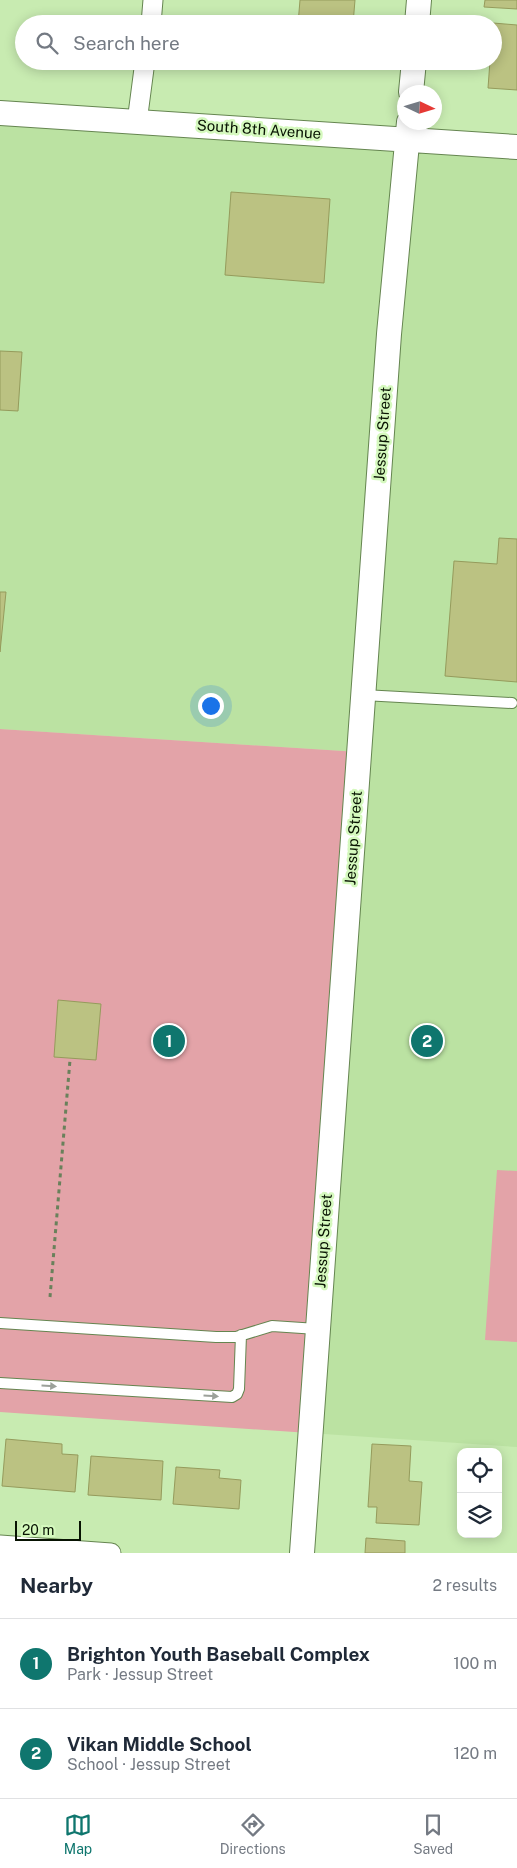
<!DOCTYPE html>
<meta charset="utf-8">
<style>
:root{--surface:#fff;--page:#f2f2f3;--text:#1f2937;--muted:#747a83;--line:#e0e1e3;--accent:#0f766e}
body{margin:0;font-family:"Public Sans",sans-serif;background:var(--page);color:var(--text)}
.controls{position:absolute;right:15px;bottom:15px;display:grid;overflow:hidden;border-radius:10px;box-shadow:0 2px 12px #0003}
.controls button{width:45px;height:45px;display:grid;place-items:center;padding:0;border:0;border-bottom:1px solid var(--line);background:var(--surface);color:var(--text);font:25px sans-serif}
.compass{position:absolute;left:397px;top:85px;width:45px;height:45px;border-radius:50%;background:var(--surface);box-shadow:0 2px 12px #0003;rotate:94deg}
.scale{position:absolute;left:15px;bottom:12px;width:66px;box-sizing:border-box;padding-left:5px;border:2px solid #081302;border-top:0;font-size:14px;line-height:18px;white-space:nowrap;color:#081302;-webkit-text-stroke:4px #d5f9be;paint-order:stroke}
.you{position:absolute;left:210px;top:705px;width:18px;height:18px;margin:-12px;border:4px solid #fff;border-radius:50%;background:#1a73e8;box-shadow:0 0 0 8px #1a73e833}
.badge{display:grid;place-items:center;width:32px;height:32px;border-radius:50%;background:var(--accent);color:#fff;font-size:16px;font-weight:700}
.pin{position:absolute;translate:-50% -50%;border:2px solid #fff;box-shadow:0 1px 5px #0006}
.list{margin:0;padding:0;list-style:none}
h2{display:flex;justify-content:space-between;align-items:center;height:65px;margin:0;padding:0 20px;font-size:21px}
h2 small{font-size:16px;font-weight:400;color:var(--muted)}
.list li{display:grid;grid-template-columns:32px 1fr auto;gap:15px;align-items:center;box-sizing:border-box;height:90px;padding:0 20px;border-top:1px solid var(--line)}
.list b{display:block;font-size:19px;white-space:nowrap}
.list p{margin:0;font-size:16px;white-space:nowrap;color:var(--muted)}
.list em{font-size:16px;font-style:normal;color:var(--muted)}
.icon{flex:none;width:28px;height:28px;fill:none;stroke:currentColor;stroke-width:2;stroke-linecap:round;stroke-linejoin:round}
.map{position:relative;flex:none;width:517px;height:1553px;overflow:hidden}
.search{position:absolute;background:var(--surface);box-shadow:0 2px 12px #0003;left:15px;right:15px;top:15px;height:55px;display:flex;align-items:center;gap:12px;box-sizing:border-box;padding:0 18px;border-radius:28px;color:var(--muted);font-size:19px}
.sheet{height:245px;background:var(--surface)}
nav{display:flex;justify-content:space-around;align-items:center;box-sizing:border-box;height:70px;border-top:1px solid var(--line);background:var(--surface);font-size:14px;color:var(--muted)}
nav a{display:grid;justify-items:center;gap:2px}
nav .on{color:var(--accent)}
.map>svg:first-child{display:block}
.built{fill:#bbe2a2}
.green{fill:#e3a3a8}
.building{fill:#bbc282;stroke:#959b5c}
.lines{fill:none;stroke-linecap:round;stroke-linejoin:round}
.service-casing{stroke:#658550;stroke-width:12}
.minor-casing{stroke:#658550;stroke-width:21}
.tertiary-casing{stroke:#658550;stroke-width:26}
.path{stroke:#69815b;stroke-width:3;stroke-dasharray:4 4;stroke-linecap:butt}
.service{stroke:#fff;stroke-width:10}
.minor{stroke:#fff;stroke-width:19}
.tertiary{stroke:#fff;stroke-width:24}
.oneway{fill:#9ca19a}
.labels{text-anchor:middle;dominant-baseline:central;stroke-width:5;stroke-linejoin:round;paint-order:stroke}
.street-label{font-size:15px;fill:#081302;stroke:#d5f9be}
</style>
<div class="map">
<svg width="517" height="1553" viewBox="0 0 517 1553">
<rect width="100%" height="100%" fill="#c8ebb1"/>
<path class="built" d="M 0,113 L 517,147 L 517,1447 L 309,1433 L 359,752 L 0,729 Z"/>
<path class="green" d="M 0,729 L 359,752 L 309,1433 L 0,1412 Z
M 497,1170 L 517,1171 L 517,1342 L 485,1340 Z"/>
<path class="building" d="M 300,0 L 355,0 L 353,24 L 298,24 Z
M 485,0 L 517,0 L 517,9 L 484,7 Z
M 493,23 L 517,25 L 517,90 L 488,88 L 490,61 L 493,61 Z
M 231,192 L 330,199 L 324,283 L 225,275 Z
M 0,351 L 22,352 L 18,411 L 0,410 Z
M 499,538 L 517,539 L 517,682 L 445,676 L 454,561 L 497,564 Z
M 0,592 L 6,592 L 0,652 Z
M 58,1000 L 101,1004 L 96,1060 L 54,1057 Z
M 6,1439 L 62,1444 L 62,1454 L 78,1455 L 75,1492 L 2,1486 Z
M 372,1444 L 411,1446 L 409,1481 L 422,1482 L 419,1525 L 376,1523 L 377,1507 L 368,1507 Z
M 91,1456 L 163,1461 L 161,1500 L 88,1495 Z
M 176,1467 L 220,1470 L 219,1478 L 241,1480 L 239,1509 L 173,1504 Z
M 366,1538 L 405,1541 L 405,1553 L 365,1553 Z"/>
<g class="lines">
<g class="service-casing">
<path id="service" d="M 363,695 L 512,703
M 0,1323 L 216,1337 L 236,1337 L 272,1326 L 317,1329
M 0,1383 L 232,1397 L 237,1394 L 239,1389 L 241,1335"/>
</g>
<g class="minor-casing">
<path id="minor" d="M 151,24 L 153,0
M 137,122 L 145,61
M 0,1545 L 111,1553"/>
</g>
<g class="tertiary-casing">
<path id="tertiary" d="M 417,24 L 419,0
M 411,92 L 414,61
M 0,113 L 517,147
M 302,1553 L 389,334 L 409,122"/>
</g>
<path class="path" d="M 50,1297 L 70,1060"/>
<use href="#service" class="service"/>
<use href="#minor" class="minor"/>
<use href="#tertiary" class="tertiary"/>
</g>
<defs><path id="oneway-solid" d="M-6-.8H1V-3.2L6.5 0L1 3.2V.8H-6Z" transform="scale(1.25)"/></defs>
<g class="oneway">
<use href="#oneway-solid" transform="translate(49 1386) rotate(3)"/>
<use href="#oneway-solid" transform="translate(211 1396) rotate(3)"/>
</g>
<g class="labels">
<g class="street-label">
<text transform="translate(259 129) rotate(4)">South 8th Avenue</text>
<text transform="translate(382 434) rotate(-86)">Jessup Street</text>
<text transform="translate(353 838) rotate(-86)">Jessup Street</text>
<text transform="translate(323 1241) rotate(-86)">Jessup Street</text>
</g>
</g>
</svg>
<div class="controls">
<button><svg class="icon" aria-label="locate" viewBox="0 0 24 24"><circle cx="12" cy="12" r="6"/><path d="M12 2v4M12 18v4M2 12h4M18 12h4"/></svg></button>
<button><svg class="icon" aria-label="layers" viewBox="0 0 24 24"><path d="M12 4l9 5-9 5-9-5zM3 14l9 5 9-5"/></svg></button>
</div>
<svg class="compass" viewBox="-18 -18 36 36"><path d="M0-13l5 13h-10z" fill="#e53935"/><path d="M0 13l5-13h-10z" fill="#747a83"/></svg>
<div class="scale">20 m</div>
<div class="you"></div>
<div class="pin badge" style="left:169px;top:1041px">1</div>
<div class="pin badge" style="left:427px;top:1041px">2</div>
<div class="search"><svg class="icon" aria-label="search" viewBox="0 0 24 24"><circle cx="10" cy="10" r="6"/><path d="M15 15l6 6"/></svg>Search here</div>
</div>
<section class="sheet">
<h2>Nearby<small>2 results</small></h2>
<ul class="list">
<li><span class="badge">1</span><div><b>Brighton Youth Baseball Complex</b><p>Park · Jessup Street</p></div><em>100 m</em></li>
<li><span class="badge">2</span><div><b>Vikan Middle School</b><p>School · Jessup Street</p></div><em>120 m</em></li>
</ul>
</section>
<nav>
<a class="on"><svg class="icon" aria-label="map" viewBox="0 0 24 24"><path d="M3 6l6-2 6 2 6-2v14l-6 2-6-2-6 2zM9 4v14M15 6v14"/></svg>Map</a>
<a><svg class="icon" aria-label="directions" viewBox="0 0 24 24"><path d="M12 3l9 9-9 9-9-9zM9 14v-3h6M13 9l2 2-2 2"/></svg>Directions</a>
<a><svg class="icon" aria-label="saved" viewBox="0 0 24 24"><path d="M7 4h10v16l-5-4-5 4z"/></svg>Saved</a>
</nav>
